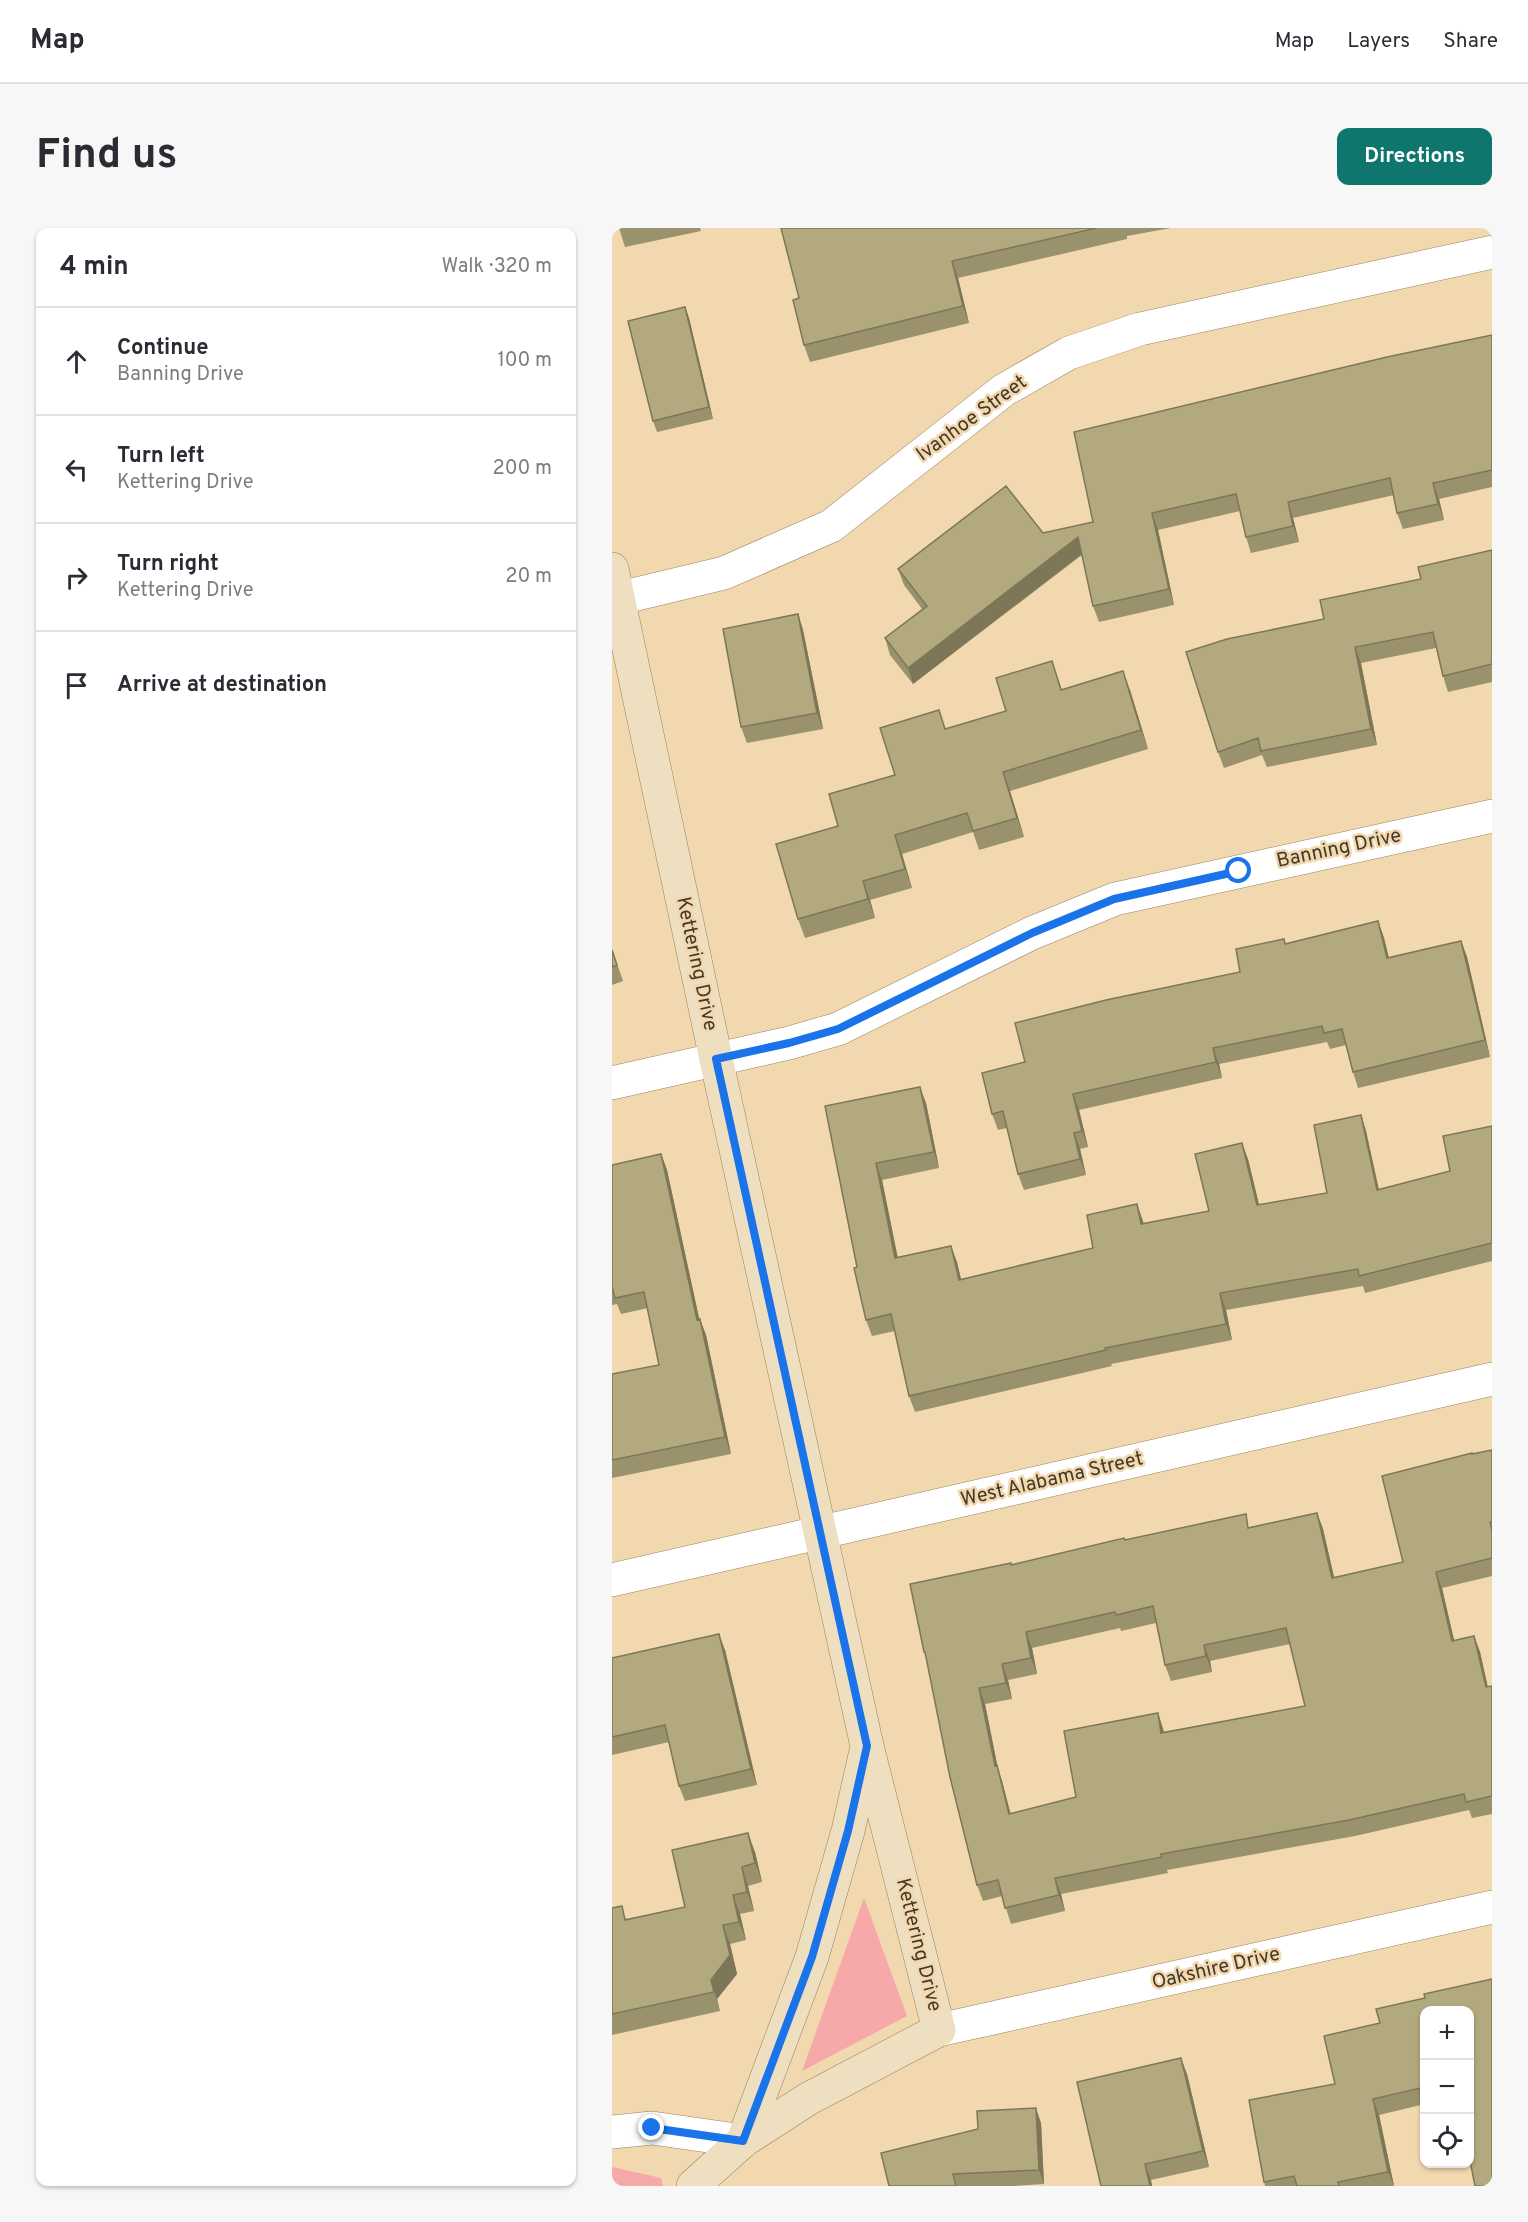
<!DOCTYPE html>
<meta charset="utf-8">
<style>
:root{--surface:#fff;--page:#f7f7f7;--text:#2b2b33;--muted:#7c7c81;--line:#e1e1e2;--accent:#0f766e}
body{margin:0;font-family:Overpass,sans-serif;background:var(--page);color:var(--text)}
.controls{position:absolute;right:18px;bottom:18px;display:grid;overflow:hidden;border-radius:12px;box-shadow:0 2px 4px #0004}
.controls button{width:54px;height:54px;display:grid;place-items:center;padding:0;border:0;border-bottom:2px solid var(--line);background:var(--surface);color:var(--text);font:30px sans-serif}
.stop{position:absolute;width:18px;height:18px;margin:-14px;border:4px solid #1a73e8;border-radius:50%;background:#fff}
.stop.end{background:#1a73e8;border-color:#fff;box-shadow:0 2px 6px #0008}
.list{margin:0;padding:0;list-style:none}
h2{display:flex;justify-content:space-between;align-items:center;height:78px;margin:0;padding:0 24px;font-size:26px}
h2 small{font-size:20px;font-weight:400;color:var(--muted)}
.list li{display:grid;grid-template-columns:39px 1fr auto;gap:18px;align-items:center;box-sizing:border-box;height:108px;padding:0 24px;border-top:2px solid var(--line)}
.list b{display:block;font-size:22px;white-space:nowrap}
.list p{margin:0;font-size:20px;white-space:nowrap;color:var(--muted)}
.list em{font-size:20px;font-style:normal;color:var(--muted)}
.icon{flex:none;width:33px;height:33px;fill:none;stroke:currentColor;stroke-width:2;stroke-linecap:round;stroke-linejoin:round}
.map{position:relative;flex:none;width:880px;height:1958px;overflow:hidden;border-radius:12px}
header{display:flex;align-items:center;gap:36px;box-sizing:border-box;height:84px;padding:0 30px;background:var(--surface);border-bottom:2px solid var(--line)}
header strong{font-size:28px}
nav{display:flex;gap:33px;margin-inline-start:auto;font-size:21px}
.intro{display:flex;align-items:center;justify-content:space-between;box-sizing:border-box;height:144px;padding:0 36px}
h1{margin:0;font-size:42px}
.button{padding:15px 27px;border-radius:12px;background:var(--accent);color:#fff;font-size:21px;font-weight:700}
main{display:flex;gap:36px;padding:0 36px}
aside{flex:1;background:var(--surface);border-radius:12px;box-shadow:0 2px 4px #0004}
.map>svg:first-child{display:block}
.green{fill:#f7a8a9}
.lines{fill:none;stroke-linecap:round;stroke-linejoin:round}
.street-casing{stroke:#99825c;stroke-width:34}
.secondary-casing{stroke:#99825c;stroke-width:34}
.street{stroke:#fff;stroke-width:33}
.secondary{stroke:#efdfc1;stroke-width:33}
.wall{fill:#99926c;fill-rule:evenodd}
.shaded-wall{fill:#7d7758}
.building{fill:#b2aa7e;stroke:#7d7758;stroke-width:1.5;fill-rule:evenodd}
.route{stroke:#1a73e8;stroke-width:8}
.labels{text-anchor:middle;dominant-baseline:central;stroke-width:5;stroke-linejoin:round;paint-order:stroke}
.street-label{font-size:20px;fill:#443929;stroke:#f2d8af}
</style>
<header>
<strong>Map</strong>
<nav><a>Map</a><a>Layers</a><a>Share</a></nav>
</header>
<div class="intro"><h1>Find us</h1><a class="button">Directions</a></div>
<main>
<aside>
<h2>4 min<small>Walk · 320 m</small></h2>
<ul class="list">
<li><svg class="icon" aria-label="ahead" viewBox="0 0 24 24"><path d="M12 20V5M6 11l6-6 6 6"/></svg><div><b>Continue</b><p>Banning Drive</p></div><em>100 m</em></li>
<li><svg class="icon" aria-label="left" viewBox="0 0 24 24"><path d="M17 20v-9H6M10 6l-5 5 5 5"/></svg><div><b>Turn left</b><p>Kettering Drive</p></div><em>200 m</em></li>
<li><svg class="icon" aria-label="right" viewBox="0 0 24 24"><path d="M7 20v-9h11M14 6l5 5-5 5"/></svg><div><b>Turn right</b><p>Kettering Drive</p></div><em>20 m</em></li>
<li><svg class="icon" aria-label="arrive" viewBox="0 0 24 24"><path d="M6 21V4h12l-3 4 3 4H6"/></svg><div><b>Arrive at destination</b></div></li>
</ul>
</aside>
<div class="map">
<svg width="880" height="1958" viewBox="0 0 880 1958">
<rect width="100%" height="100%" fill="#f2d8af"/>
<path class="green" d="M 252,1670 L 295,1788 L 190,1843 Z
M 0,1939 L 49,1950 L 51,1958 L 0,1958 Z"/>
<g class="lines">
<g class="street-casing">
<path id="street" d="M 0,372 L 112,345 L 219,298 L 392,162 L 457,125 L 528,101 L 880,24
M 0,855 L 177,815 L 226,801 L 420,705 L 503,671 L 880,588
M 0,1352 L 880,1151
M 327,1802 L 880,1679
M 0,1904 L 40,1900 L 131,1913"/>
</g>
<g class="secondary-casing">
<path id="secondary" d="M 0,341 L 104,831 L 255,1518 L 327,1802 L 196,1871 L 131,1913 L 81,1958
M 131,1913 L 200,1729 L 236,1603 L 254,1523"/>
</g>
<use href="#street" class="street"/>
<use href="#secondary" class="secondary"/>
</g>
<path class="wall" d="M 7,0 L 88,0 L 89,3 L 13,19 Z
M 169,0 L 559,0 L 515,8 L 515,11 L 346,50 L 357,95 L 198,134 L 192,117 L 187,70 Z
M 73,79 L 77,90 L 101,191 L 45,204 L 41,193 Z
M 880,107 L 880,259 L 827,271 L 832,292 L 791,301 L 785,285 L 782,267 L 681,290 L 687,314 L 639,325 L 634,309 L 628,283 L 546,302 L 562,377 L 487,394 L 481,378 L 470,327 L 301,456 L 278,427 L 273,410 L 310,381 L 292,357 L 286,341 L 481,294 Z
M 880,322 L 880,454 L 836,464 L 831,448 L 824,420 L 749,435 L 765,517 L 655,539 L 650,527 L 612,540 L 606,524 L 712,391 Z
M 186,386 L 191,402 L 211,501 L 135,515 L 129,499 Z
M 440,433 L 450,462 L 518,462 L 536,521 L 398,563 L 412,609 L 367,622 L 361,604 L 290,626 L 300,660 L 258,672 L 263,690 L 193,710 L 186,691 L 226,598 L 334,501 L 394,483 Z
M 766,693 L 772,710 L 777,730 L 849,713 L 855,729 L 878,829 L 746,860 L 741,844 L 734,817 L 718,821 L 715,814 L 607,836 L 610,850 L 467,882 L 476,919 L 468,921 L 474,947 L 412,962 L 406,946 L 395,900 L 386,902 L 380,886 L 413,834 L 628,744 L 674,716 Z
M 0,721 L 11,753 L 0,757 Z
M 314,875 L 327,940 L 270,952 L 286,1030 L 345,1034 L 349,1052 L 481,1020 L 531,993 L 531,996 L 597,983 L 636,931 L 647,977 L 715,965 L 749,887 L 754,903 L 767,961 L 838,943 L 880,898 L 880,1033 L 753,1065 L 751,1058 L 614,1082 L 620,1112 L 499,1136 L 500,1138 L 303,1184 L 297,1168 L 283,1103 L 260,1108 L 254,1092 L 245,1039 L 213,878 Z
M 49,926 L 55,942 L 87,1091 L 94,1107 L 119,1226 L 0,1250 L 0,1146 L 47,1137 L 36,1080 L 9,1086 L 5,1076 L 0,1077 L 0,937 Z
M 880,1222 L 880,1348 L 830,1360 L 842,1413 L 862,1408 L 868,1424 L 876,1459 L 880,1458 L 880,1586 L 860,1590 L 857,1582 L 743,1608 L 555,1642 L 556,1645 L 449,1666 L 453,1683 L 399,1696 L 390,1668 L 371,1673 L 365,1657 L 316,1436 L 312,1424 L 400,1337 L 513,1312 L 638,1299 L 705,1285 L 711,1301 L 722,1350 L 791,1334 L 861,1226 ZM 544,1395 L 553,1437 L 559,1453 L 600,1444 L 598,1433 L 678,1416 L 693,1478 L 552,1504 L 546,1485 L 464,1569 L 398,1586 L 390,1553 L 386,1541 L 373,1476 L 400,1471 L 396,1452 L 425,1446 L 420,1420 L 508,1400 L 509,1403 Z
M 113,1422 L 145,1557 L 73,1573 L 67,1558 L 57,1514 L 0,1527 L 0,1430 Z
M 143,1624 L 150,1654 L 136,1658 L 142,1683 L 128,1686 L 134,1712 L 118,1716 L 125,1746 L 105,1771 L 108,1783 L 0,1807 L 0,1680 L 15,1691 L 73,1679 Z
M 880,1751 L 880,1958 L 863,1958 L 858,1933 L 858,1782 L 813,1782 L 813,1876 L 767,1887 L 782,1958 L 653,1958 L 637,1872 L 723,1856 L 712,1808 L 768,1795 L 764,1781 L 813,1770 L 812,1766 Z
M 575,1846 L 597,1939 L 539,1952 L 540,1958 L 489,1958 Z
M 429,1895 L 432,1956 L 402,1958 L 277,1958 Z"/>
<path class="shaded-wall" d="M 340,33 L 346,50 L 357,95 L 351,78 Z
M 73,79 L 77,90 L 101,191 L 97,179 Z
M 821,255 L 827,271 L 832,292 L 826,276 Z
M 676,274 L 681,290 L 687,314 L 681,298 Z
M 540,285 L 546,302 L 562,377 L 557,361 Z
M 466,309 L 471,325 L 301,456 L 296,440 Z
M 186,386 L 191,402 L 211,501 L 205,485 Z
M 743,419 L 749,435 L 765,517 L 759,501 Z
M 511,443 L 518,462 L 536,521 L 529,502 Z
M 391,544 L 398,563 L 412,609 L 405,590 Z
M 283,607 L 290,626 L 300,660 L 293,641 Z
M 251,653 L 258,672 L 263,690 L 256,671 Z
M 766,693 L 772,710 L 781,747 L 775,730 Z
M 849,713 L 855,729 L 878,829 L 873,812 Z
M 601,820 L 607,836 L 610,850 L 604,834 Z
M 308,859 L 314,875 L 327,940 L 322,924 Z
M 461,866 L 467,882 L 476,919 L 470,903 Z
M 749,887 L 754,903 L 770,978 L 765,962 Z
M 462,905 L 468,921 L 474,947 L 468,931 Z
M 630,915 L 636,931 L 651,993 L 645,977 Z
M 49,926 L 55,942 L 91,1108 L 85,1092 Z
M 264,935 L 270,952 L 289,1047 L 283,1030 Z
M 525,976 L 531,993 L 534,1012 L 529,996 Z
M 339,1018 L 345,1034 L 353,1068 L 347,1052 Z
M 608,1065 L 614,1082 L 620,1112 L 614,1096 Z
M 88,1091 L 94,1107 L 119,1226 L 113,1209 Z
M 705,1285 L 711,1301 L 726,1366 L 720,1350 Z
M 824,1344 L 830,1360 L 846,1429 L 840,1413 Z
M 414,1404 L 420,1420 L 425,1446 L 419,1430 Z
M 107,1406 L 113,1422 L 145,1557 L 139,1541 Z
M 862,1408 L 868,1424 L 879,1475 L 874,1459 Z
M 592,1417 L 598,1433 L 600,1444 L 594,1428 Z
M 390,1436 L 396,1452 L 400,1471 L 394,1455 Z
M 367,1460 L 373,1476 L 386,1541 L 390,1553 L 403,1602 L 397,1586 L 383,1538 Z
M 546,1485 L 551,1501 L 555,1521 L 549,1505 Z
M 136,1605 L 143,1624 L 150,1654 L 143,1635 Z
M 130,1639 L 136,1658 L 142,1683 L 135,1664 Z
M 443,1650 L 449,1666 L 453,1683 L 447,1667 Z
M 121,1667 L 128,1686 L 134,1712 L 127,1694 Z
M 111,1697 L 118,1716 L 125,1746 L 105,1771 L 108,1783 L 99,1752 Z
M 569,1830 L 575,1846 L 597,1939 L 591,1923 Z
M 761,1871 L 767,1887 L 782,1958 L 776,1944 Z
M 424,1880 L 429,1895 L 432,1956 L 427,1942 Z
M 533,1936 L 539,1952 L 540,1958 L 538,1958 Z"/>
<path class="building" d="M 169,0 L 485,0 L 340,33 L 351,78 L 192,117 L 181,72 L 187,70 Z
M 73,79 L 97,179 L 41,193 L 16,93 Z
M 880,107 L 880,242 L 821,255 L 826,276 L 785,285 L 778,250 L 676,274 L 681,298 L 634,309 L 624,266 L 540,285 L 557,361 L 481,378 L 466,309 L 296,440 L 273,410 L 315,378 L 286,341 L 394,258 L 431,305 L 481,294 L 462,204 L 775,129 Z
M 880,322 L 880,436 L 831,448 L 821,404 L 743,419 L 759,501 L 649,523 L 646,510 L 606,524 L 574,424 L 615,411 L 712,391 L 708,372 L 809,351 L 806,339 Z
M 186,386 L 205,485 L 129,499 L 111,401 Z
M 440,433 L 449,462 L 511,443 L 529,502 L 391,544 L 405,590 L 361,603 L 355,585 L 283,607 L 293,641 L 251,653 L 256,671 L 186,691 L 164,616 L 226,598 L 217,566 L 283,547 L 268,500 L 327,482 L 333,501 L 394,483 L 384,450 Z
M 766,693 L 775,730 L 849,713 L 873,812 L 741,844 L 730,801 L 712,805 L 710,798 L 601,820 L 604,834 L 461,866 L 470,903 L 462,905 L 468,931 L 406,946 L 391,883 L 380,886 L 370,845 L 413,834 L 403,795 L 494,772 L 628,744 L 624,721 L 672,711 L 673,716 Z
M 0,722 L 5,737 L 0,739 Z
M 308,859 L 322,924 L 264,935 L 283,1030 L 339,1018 L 347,1052 L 481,1020 L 475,987 L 525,976 L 529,996 L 597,983 L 583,926 L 630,915 L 645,977 L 715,965 L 702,897 L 749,887 L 765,962 L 838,943 L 831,908 L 880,898 L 880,1015 L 747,1048 L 746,1041 L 608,1065 L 614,1096 L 493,1120 L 494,1122 L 297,1168 L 279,1086 L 254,1092 L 242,1040 L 245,1039 L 213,878 Z
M 49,926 L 85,1092 L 88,1091 L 113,1209 L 0,1232 L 0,1146 L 47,1137 L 32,1064 L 3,1070 L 0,1059 L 0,937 Z
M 880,1222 L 880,1294 L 878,1294 L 880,1303 L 880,1330 L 824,1344 L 840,1413 L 862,1408 L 874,1459 L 880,1458 L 880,1568 L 854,1574 L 852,1566 L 737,1592 L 549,1626 L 550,1629 L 443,1650 L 447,1667 L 393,1680 L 386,1652 L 365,1657 L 338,1549 L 313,1424 L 312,1424 L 298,1356 L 399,1335 L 399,1337 L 512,1310 L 513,1312 L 634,1286 L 636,1300 L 705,1285 L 720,1350 L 791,1334 L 770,1248 L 860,1225 L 860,1226 ZM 541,1378 L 553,1437 L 594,1428 L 592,1417 L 674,1400 L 693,1478 L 549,1505 L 546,1485 L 452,1503 L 464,1569 L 397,1586 L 385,1537 L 383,1538 L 367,1460 L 394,1455 L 390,1436 L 419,1430 L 414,1404 L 503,1384 L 504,1387 Z
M 107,1406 L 139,1541 L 67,1558 L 53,1497 L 0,1509 L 0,1430 Z
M 136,1605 L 143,1635 L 130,1639 L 135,1664 L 121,1667 L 127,1694 L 111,1697 L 118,1727 L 99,1752 L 102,1764 L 0,1786 L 0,1680 L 10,1678 L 13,1692 L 73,1679 L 60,1622 Z
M 880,1751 L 880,1958 L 863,1958 L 858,1933 L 858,1782 L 813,1782 L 813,1859 L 761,1871 L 776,1944 L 726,1954 L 727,1958 L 685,1958 L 682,1948 L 652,1954 L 637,1872 L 723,1856 L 712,1808 L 768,1795 L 764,1781 L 813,1770 L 812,1766 Z
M 569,1830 L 591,1923 L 533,1936 L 538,1958 L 489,1958 L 465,1854 Z
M 424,1880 L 427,1942 L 341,1946 L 344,1958 L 277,1958 L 269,1925 L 366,1901 L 365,1883 Z"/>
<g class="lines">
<path class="route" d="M 40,1900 L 131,1913 L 200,1729 L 236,1603 L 255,1518 L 104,831 L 177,815 L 226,801 L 420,705 L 502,671 L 627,643"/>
</g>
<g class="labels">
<g class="street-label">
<text transform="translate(360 191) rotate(-36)">Ivanhoe Street</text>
<text transform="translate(727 621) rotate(-12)">Banning Drive</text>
<text transform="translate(84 736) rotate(78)">Kettering Drive</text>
<text transform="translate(440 1252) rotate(-13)">West Alabama Street</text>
<text transform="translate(306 1717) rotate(76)">Kettering Drive</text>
<text transform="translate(604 1741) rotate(-13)">Oakshire Drive</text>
</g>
</g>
</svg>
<div class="controls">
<button>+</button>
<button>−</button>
<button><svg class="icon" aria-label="locate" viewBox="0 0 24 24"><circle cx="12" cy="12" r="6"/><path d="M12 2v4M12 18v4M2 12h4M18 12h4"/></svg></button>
</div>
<div class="stop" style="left:627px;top:643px"></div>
<div class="stop end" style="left:40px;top:1900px"></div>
</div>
</main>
